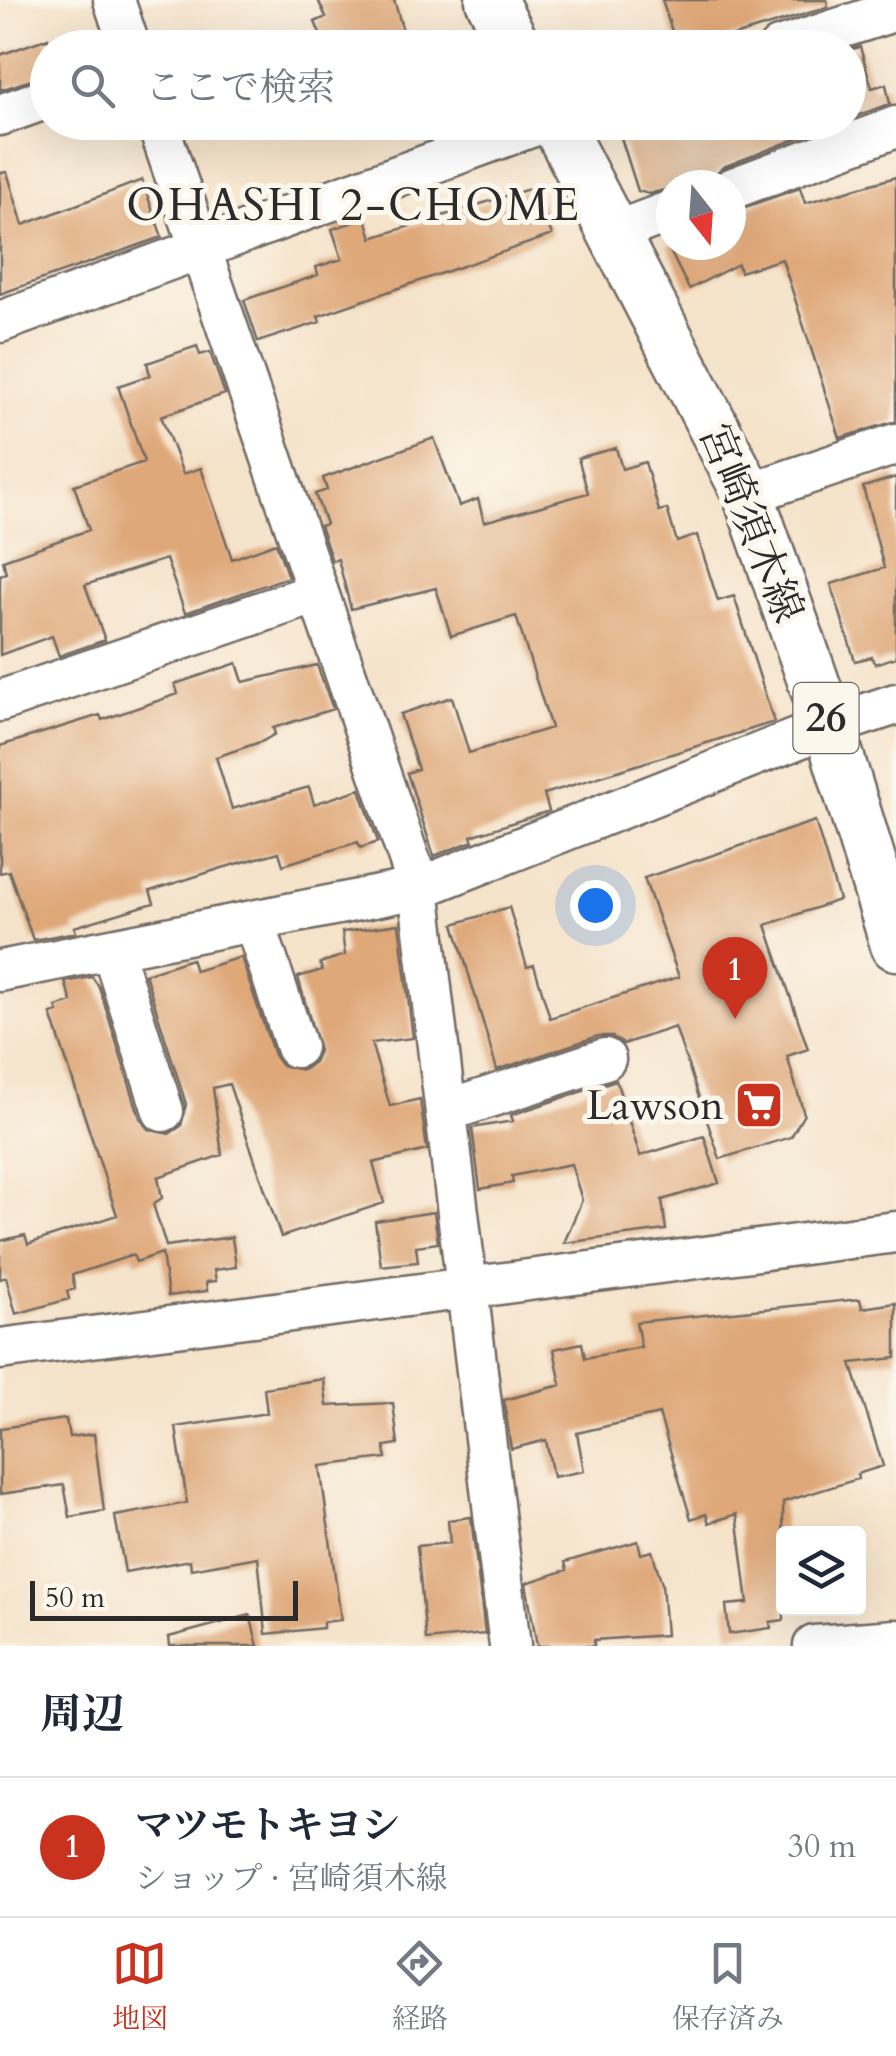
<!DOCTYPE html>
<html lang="ja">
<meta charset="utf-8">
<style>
:root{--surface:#fff;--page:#f6f6f7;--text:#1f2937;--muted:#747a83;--line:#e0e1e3;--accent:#c8321e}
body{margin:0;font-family:Cardo,"Noto Serif JP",serif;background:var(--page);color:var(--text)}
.controls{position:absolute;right:30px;bottom:30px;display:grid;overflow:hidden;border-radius:10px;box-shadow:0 10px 40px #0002}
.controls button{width:90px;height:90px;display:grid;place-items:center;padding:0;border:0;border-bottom:2px solid var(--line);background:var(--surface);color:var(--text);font:50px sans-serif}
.compass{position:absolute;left:656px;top:170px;width:90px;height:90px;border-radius:50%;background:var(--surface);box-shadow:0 10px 40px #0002;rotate:163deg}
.scale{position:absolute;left:30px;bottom:25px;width:268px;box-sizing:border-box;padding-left:10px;border:5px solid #2b2b2b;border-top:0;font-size:28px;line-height:35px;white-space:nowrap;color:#2b2b2b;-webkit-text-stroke:8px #fbf7ec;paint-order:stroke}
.you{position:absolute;left:595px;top:905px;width:35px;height:35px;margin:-25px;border:8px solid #fff;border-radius:50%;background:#1a73e8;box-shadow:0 0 0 15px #1a73e833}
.badge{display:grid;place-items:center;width:65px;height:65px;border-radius:50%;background:var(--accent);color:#fff;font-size:32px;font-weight:700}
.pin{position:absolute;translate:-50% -82px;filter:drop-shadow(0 2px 5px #0008)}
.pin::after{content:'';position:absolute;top:52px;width:35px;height:30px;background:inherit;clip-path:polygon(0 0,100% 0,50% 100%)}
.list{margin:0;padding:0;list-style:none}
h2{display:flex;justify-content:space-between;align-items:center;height:130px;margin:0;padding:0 40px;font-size:42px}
h2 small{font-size:32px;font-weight:400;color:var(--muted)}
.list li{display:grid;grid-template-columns:65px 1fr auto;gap:30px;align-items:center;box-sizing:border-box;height:140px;padding:0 40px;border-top:2px solid var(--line)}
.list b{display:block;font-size:38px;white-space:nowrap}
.list p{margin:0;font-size:32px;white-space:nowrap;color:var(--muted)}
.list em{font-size:32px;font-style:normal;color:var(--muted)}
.icon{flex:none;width:55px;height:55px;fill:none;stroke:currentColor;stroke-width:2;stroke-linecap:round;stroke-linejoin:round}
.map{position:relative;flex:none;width:896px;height:1646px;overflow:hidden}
.search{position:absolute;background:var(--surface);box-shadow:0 10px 40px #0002;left:30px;right:30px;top:30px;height:110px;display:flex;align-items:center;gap:25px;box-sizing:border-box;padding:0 35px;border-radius:55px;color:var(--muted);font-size:38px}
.sheet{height:270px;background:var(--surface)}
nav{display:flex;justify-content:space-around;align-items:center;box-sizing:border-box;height:140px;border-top:2px solid var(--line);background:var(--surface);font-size:28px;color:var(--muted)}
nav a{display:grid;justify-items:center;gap:5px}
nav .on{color:var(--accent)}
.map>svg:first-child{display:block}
.building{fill:#dfa879}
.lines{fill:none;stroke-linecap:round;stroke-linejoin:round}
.minor-casing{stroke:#726b63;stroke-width:45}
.major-casing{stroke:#726b63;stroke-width:55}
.minor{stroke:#fff;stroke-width:40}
.major{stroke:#fff;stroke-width:50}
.labels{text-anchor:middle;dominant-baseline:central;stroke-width:10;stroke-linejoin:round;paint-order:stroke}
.shield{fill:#fbf7ec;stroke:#696865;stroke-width:2.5}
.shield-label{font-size:40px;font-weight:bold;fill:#2b2b2b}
.street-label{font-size:42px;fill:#2b2b2b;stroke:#fbf7ec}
.poi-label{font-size:42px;fill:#2b2b2b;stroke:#fbf7ec;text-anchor:end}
.neighbourhood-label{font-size:45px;letter-spacing:2.5px;fill:#2b2b2b;stroke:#fbf7ec}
</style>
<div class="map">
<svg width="896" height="1646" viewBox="0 0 896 1646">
<rect width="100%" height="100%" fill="#fbf7ec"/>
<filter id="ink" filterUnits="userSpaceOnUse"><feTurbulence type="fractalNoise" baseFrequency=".01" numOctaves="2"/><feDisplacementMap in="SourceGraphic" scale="20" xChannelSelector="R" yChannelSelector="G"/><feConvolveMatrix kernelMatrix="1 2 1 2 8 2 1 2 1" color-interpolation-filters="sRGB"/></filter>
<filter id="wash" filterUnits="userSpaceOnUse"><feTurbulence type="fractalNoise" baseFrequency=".0048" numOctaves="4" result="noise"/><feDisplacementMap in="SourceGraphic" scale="40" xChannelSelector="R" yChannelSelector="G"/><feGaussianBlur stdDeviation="2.25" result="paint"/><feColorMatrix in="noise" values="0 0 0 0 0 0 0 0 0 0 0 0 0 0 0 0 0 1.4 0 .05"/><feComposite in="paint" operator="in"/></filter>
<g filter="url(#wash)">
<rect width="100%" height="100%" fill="#f5e3ca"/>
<g id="blocks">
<path class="building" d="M 318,0 L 394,0 L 408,48 L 326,48 L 315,22 L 326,17 Z
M 662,0 L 827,0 L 828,7 L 695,48 L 692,39 L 676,44 Z
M 48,38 L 48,75 L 0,90 L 0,55 Z
M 860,47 L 872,88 L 886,84 L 890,104 L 848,119 L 848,50 Z
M 616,122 L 840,122 L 723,167 L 711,178 L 649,194 L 638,191 Z
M 7,172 L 23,225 L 142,180 L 162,237 L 0,294 L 0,173 Z
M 896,177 L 896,421 L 840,438 L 782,259 L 740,272 L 738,264 L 689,289 L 667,245 L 731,245 L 731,212 L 800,188 L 805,203 Z
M 535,187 L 552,235 L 318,316 L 320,322 L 258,342 L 244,300 L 318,275 L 316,267 L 342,259 L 332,229 L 366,218 L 372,238 Z
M 197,346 L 200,355 L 210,352 L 225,394 L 161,416 L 183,474 L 201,468 L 232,559 L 276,543 L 288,577 L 185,613 L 166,559 L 85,585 L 105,640 L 59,656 L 52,636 L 0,655 L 0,575 L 6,573 L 3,560 L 89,530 L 74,485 L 144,462 L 118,386 L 150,375 L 147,363 Z
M 434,438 L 459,506 L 478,499 L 484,522 L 588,493 L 578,458 L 616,448 L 622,469 L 645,462 L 659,511 L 667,509 L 677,542 L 697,535 L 718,601 L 734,596 L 774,722 L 544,794 L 549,811 L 471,836 L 473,841 L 434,856 L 407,773 L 418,769 L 400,714 L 452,697 L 469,753 L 551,728 L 516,616 L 451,636 L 436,588 L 351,609 L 338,559 L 332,561 L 320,526 L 326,524 L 315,494 L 327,490 L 323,478 Z
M 896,477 L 896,657 L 875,664 L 872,657 L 855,661 L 831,584 L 884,568 L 863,487 Z
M 237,663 L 243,682 L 317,665 L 333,709 L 273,728 L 275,734 L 263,741 L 216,757 L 232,809 L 309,787 L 314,804 L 360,789 L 378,842 L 360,848 L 358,842 L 283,865 L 279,852 L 222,868 L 150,891 L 154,903 L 74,927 L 76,932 L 33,940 L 9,871 L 0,873 L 0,746 L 100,715 L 102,720 L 178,694 L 175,684 Z
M 815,821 L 839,900 L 766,925 L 808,1049 L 787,1056 L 804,1114 L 791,1137 L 720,1159 L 675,1027 L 623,1044 L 611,1036 L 598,1036 L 497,1070 L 454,924 L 509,907 L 527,967 L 534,965 L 550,1018 L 679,977 L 644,878 Z
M 399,924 L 413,1038 L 371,1043 L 390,1106 L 420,1099 L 427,1150 L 373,1163 L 384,1203 L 281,1237 L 229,1084 L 213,1088 L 222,1155 L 158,1177 L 162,1198 L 153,1204 L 166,1246 L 232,1237 L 236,1267 L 214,1270 L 216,1281 L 206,1282 L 207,1291 L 168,1296 L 162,1253 L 136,1262 L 133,1255 L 72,1275 L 75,1289 L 67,1291 L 69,1299 L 16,1314 L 6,1277 L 0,1279 L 0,1241 L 25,1235 L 28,1244 L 117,1215 L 51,1014 L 58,1012 L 56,1007 L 72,1002 L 65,982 L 92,977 L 99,987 L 140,1118 L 148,1129 L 169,1134 L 181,1126 L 186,1104 L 145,974 L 191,959 L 195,971 L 241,957 L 274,1055 L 281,1065 L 303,1070 L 314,1062 L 319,1051 L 298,977 L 322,970 L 320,963 L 345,955 L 342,932 Z
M 616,1080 L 640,1156 L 704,1136 L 719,1183 L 662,1200 L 666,1230 L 564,1243 L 582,1200 L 571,1164 L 512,1176 L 513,1183 L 480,1189 L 472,1128 L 513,1121 L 511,1115 Z
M 434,1212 L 438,1243 L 416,1246 L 418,1262 L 381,1266 L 375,1221 Z
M 860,1299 L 862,1308 L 896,1303 L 896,1358 L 851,1363 L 883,1466 L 857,1474 L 858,1479 L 783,1502 L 784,1620 L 770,1622 L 771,1628 L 729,1634 L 726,1605 L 748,1603 L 737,1514 L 709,1523 L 706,1514 L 691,1519 L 659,1414 L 577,1433 L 584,1471 L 553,1477 L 546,1440 L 511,1449 L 504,1400 L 561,1385 L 554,1349 L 582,1343 L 585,1358 L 641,1347 L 636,1322 Z
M 324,1379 L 327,1406 L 393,1403 L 398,1444 L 385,1446 L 386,1458 L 320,1466 L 341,1620 L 323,1622 L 323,1628 L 266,1634 L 258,1557 L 191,1569 L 190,1560 L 125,1572 L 115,1516 L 187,1503 L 176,1427 L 267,1413 L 264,1388 Z
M 66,1419 L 69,1437 L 94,1434 L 104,1511 L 70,1517 L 64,1485 L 0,1494 L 0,1428 Z
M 471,1517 L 485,1634 L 426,1640 L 417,1546 L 450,1543 L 448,1520 Z
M 638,1541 L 641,1554 L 652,1551 L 662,1584 L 666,1635 L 594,1640 L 594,1646 L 537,1646 L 526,1583 L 567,1570 L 565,1562 Z
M 250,1615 L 258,1646 L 170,1646 L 169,1637 Z"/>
</g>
</g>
<g filter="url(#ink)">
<use href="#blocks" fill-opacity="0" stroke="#726b63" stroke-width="2.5"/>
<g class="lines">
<g class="minor-casing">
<path id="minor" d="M 114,0 L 130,48
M 779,48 L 896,10
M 0,115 L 48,98
M 157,122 L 419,888 L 510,1646
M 731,189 L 896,127
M 613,233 L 671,211
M 0,322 L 544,122
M 748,494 L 896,444
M 0,701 L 317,593
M 254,921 L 296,1047
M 112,950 L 163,1111
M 0,971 L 419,888 L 829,726 L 896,704
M 447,1111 L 605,1059
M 0,1349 L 896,1232
M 814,1646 L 896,1640"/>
</g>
<g class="major-casing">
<path id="major" d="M 491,0 L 516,48
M 556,122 L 748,494 L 829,726 L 896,945"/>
</g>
<use href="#minor" class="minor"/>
<use href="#major" class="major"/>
</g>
</g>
<defs>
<g id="supermarket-square" transform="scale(2.5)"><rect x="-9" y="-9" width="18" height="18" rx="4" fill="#c8321e" stroke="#fbf7ec"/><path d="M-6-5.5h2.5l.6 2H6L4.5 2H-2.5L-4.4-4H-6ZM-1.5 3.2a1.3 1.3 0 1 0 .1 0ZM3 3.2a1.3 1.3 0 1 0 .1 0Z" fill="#fff"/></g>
</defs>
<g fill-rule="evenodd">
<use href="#supermarket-square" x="759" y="1105"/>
</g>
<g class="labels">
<rect class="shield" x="793.5" y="683" width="65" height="70" rx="8"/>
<g class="shield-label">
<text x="826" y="718">26</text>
</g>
<g class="street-label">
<text transform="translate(751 523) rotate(68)">宮崎須木線</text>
</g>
<g class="poi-label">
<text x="724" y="1105">Lawson</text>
</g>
<g class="neighbourhood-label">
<text x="354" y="205">OHASHI 2-CHOME</text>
</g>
</g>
</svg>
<div class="controls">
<button><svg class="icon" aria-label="layers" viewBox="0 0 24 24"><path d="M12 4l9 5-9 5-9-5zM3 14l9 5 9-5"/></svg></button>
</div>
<svg class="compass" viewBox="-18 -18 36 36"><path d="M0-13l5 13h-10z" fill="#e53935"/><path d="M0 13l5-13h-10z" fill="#747a83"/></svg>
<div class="scale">50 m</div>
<div class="you"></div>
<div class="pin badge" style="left:735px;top:1019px">1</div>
<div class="search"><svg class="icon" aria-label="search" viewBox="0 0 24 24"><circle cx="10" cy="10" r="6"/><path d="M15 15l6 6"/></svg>ここで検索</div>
</div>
<section class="sheet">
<h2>周辺<small></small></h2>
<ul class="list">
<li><span class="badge">1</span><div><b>マツモトキヨシ</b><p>ショップ · 宮崎須木線</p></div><em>30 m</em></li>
</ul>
</section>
<nav>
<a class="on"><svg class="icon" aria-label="map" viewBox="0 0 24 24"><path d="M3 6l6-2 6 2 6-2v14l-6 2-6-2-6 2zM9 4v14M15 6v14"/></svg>地図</a>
<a><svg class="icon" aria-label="directions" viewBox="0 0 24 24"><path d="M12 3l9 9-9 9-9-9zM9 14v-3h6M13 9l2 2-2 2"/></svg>経路</a>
<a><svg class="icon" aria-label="saved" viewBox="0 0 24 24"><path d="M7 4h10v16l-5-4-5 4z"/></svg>保存済み</a>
</nav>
